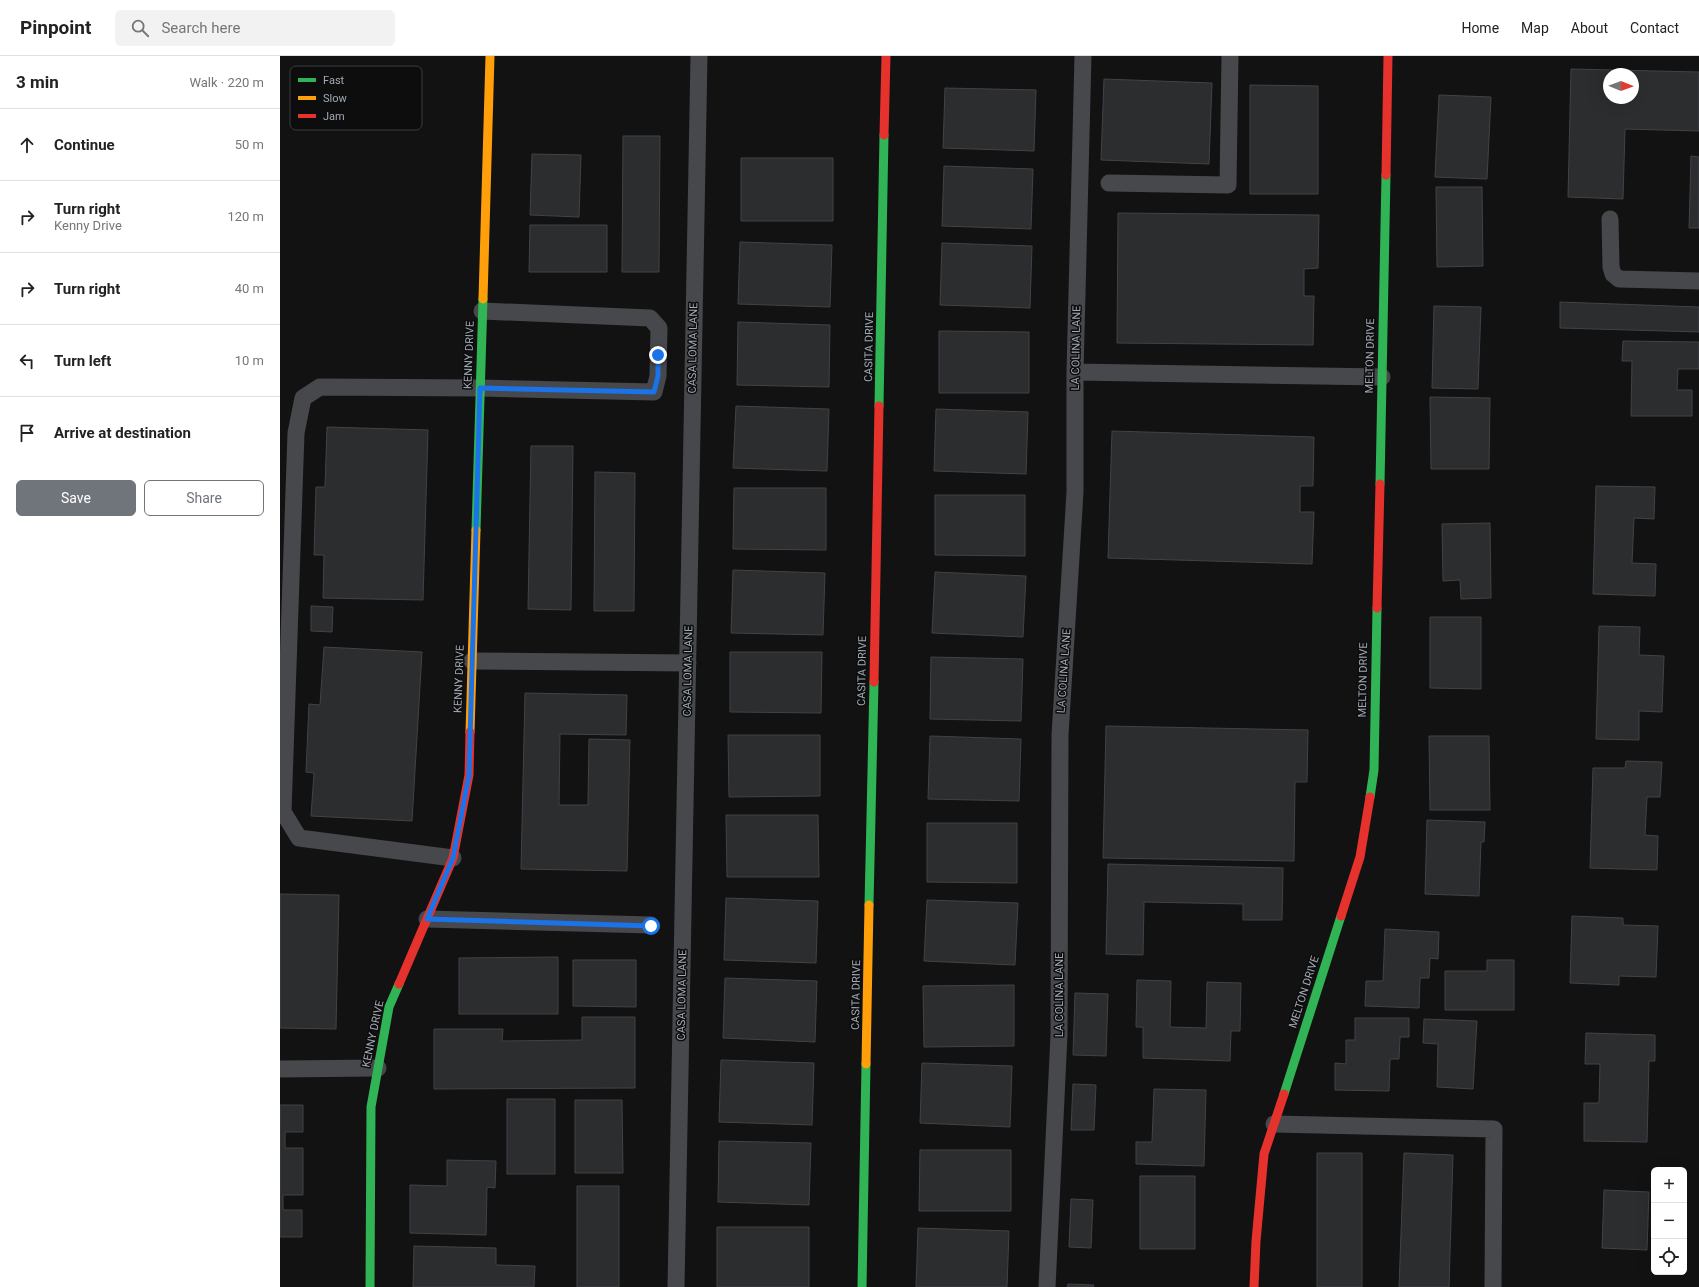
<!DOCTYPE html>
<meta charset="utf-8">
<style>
:root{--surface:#fff;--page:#f2f2f2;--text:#222;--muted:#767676;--line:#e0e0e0;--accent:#70757c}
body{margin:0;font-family:Roboto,sans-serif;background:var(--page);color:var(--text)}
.controls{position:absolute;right:12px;bottom:12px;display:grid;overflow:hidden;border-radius:6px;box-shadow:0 4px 16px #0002}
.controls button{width:36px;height:36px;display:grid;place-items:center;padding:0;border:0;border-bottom:1px solid var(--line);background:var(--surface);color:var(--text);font:20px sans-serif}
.compass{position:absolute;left:1323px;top:12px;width:36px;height:36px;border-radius:50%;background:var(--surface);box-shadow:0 4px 16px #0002;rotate:91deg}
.stop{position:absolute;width:12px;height:12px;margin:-9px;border:3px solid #1a73e8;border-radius:50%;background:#fff}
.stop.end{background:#1a73e8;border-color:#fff;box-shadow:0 1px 4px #0008}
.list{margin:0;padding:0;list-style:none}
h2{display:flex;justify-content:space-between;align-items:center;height:52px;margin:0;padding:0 16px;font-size:17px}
h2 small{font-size:13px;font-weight:400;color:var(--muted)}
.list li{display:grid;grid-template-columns:26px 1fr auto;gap:12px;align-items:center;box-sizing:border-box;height:72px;padding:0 16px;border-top:1px solid var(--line)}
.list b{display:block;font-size:15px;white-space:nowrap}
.list p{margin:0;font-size:13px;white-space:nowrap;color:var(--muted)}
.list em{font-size:13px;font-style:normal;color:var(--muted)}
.actions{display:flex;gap:8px;padding:12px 16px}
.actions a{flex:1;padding:9px 0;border:1px solid var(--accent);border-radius:6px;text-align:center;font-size:14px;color:var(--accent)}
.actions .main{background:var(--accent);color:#fff}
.icon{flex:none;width:22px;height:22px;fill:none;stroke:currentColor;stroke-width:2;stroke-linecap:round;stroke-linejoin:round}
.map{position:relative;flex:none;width:1419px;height:1231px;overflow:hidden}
header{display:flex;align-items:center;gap:24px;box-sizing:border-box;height:56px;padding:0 20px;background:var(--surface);border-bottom:1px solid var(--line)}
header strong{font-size:19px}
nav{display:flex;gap:22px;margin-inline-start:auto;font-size:14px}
.search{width:280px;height:36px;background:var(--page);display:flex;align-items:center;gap:10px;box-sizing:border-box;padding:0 14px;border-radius:6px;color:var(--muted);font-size:15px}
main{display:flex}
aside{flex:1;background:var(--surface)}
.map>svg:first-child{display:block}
.building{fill:#2c2d2e;stroke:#414347;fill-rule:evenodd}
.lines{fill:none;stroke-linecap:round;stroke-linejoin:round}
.lane{stroke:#47484c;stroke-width:17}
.fast{stroke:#30b455;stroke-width:9}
.slow{stroke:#ff9f0a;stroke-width:9}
.jam{stroke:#e5322d;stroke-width:9}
.route{stroke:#1a73e8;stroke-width:5}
.labels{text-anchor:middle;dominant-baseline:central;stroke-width:3;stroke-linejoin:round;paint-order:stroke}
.street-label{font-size:11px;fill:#a2aab5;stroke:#0d0d0e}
.key{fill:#0d0d0e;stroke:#3a3c40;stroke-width:1}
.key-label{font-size:11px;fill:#a2aab5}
</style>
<header>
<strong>Pinpoint</strong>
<div class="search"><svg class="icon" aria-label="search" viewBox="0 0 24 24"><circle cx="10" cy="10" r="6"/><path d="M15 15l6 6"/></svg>Search here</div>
<nav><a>Home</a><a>Map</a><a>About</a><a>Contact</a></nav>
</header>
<main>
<aside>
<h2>3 min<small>Walk · 220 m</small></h2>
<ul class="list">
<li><svg class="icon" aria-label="ahead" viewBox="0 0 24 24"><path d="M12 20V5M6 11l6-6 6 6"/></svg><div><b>Continue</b></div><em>50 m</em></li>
<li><svg class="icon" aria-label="right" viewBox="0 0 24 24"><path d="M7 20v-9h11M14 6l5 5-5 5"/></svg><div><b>Turn right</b><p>Kenny Drive</p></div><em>120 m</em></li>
<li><svg class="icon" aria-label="right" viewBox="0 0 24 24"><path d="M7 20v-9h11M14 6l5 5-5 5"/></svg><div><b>Turn right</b></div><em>40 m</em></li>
<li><svg class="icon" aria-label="left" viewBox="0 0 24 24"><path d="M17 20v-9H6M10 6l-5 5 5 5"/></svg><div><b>Turn left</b></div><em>10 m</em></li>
<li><svg class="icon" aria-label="arrive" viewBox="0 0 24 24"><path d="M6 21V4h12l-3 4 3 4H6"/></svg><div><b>Arrive at destination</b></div></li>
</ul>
<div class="actions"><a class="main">Save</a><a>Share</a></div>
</aside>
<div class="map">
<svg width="1419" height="1231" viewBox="0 0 1419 1231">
<rect width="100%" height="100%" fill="#121213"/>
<path class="building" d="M 1291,13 L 1419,16 L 1419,75 L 1345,73 L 1343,143 L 1288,141 ZM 1329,18 L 1353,18 L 1353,42 L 1329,42 Z
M 824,23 L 932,27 L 929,108 L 821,104 Z
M 970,29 L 1038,30 L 1038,138 L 970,138 Z
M 665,32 L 756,34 L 754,95 L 663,92 Z
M 1159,39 L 1211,41 L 1207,123 L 1155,121 Z
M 343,80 L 380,80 L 379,216 L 342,216 Z
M 252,98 L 301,99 L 299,161 L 250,159 Z
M 1411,100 L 1419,101 L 1419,172 L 1409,172 Z
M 461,102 L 553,102 L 553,165 L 461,165 Z
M 664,110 L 753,113 L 751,173 L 662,170 Z
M 1156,131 L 1202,131 L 1203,210 L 1157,211 Z
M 838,157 L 1039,159 L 1038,212 L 1024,213 L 1024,240 L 1034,240 L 1033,289 L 837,287 Z
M 250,169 L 327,169 L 327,216 L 249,216 Z
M 460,186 L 552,189 L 550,251 L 458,248 Z
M 662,187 L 752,190 L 750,252 L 660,249 Z
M 1280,246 L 1419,251 L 1419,276 L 1280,272 Z
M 1154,250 L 1201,251 L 1198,333 L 1152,332 Z
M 458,266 L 550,269 L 549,331 L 457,329 Z
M 659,275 L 749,276 L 749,337 L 659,337 Z
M 1343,285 L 1419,286 L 1419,313 L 1398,313 L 1397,334 L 1412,334 L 1412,360 L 1351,360 L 1352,305 L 1342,305 Z
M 1150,341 L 1210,342 L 1209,413 L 1151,413 Z
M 456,350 L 549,353 L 547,415 L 453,412 Z
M 656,353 L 748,356 L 746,418 L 654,415 Z
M 47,371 L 148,374 L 143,544 L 43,542 L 44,499 L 34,499 L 36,431 L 45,431 Z
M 832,375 L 1034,381 L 1033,430 L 1020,430 L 1020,456 L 1034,456 L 1032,508 L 828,502 Z
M 251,390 L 293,390 L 291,554 L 248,553 Z
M 315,416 L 355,417 L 354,555 L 314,555 Z
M 1316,430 L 1375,431 L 1374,463 L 1354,462 L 1352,507 L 1376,508 L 1375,540 L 1313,538 Z
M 454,432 L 546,432 L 546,494 L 453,493 Z
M 655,439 L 745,439 L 745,500 L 655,499 Z
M 1210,467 L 1211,542 L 1181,543 L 1180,524 L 1163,525 L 1162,468 Z
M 453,514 L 545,517 L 543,579 L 451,577 Z
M 655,516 L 746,520 L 743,581 L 652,577 Z
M 31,550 L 53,551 L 52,576 L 31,575 Z
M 1150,561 L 1201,561 L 1201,633 L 1150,632 Z
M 1319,570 L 1360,571 L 1359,599 L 1384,600 L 1382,656 L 1359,655 L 1359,684 L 1316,683 Z
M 44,591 L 142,596 L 132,765 L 31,760 L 34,717 L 26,716 L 29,648 L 40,649 Z
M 450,596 L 542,596 L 541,657 L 450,656 Z
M 651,601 L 743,603 L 741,665 L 650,663 Z
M 245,637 L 347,639 L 346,679 L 280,678 L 279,749 L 308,749 L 309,683 L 350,684 L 347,815 L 241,813 Z
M 826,670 L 1028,674 L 1027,726 L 1015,726 L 1014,805 L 823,802 Z
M 448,679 L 540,679 L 540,740 L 449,741 Z
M 650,680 L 741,683 L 739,745 L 648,743 Z
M 1149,680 L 1209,680 L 1210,754 L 1150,754 Z
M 1346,705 L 1382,706 L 1380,741 L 1367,741 L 1365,779 L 1378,780 L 1377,814 L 1310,812 L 1313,712 L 1345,712 Z
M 446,759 L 538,759 L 539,821 L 447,821 Z
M 1147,764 L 1205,766 L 1204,786 L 1201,786 L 1199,840 L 1145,838 Z
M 647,767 L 737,767 L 737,827 L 647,826 Z
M 828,808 L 1003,812 L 1002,864 L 963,864 L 963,848 L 864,846 L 863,899 L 826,898 Z
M 0,838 L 59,839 L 56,973 L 0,972 Z
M 446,842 L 538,845 L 536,907 L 444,904 Z
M 647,844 L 738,847 L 735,909 L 644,905 Z
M 1292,860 L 1343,862 L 1343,869 L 1378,870 L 1376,921 L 1339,920 L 1339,929 L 1290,927 Z
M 1105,873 L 1159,876 L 1158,903 L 1150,902 L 1149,922 L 1140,922 L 1139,952 L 1085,950 L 1086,925 L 1103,925 Z
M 278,901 L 278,958 L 179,958 L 179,902 Z
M 293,904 L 356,904 L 356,951 L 293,950 Z
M 1207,904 L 1234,904 L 1234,954 L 1165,954 L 1165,915 L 1207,915 Z
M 445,922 L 537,925 L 535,986 L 443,982 Z
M 857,924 L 891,925 L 890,971 L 926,972 L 927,926 L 961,927 L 960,975 L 951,975 L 950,1005 L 863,1002 L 863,971 L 856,971 Z
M 734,929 L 734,990 L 644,991 L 643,930 Z
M 795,937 L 828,938 L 826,1000 L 793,999 Z
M 302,961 L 355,961 L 355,1032 L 154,1033 L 154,973 L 223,973 L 222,985 L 302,984 Z
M 1075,962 L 1129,962 L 1129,981 L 1120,981 L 1119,1003 L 1110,1003 L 1109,1035 L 1055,1034 L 1055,1007 L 1066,1008 L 1066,984 L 1075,984 Z
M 1144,963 L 1197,965 L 1193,1033 L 1157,1031 L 1158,988 L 1143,987 Z
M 1306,977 L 1375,979 L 1375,1005 L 1369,1005 L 1367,1086 L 1304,1085 L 1304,1047 L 1319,1047 L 1320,1008 L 1305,1008 Z
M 441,1004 L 534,1007 L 532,1069 L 439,1066 Z
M 642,1007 L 732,1010 L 730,1071 L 640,1067 Z
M 793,1028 L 816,1029 L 814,1074 L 791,1074 Z
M 874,1033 L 926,1034 L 924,1110 L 856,1108 L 856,1086 L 872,1086 Z
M 227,1043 L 275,1043 L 275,1118 L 227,1118 Z
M 295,1044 L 342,1044 L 343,1117 L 295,1117 Z
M 0,1049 L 23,1049 L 23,1076 L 5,1076 L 5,1092 L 23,1092 L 23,1139 L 3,1139 L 3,1154 L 22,1154 L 22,1181 L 0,1181 Z
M 439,1085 L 531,1087 L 529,1149 L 438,1146 Z
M 640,1094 L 731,1094 L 731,1155 L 639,1155 Z
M 1037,1097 L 1082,1097 L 1082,1231 L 1037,1231 Z
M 1124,1097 L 1173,1099 L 1169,1231 L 1119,1231 Z
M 167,1104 L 216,1105 L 215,1132 L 207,1131 L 206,1179 L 130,1177 L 130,1129 L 167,1130 Z
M 860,1120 L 915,1120 L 915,1193 L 860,1193 Z
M 297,1130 L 339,1130 L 339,1231 L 297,1231 Z
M 1324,1134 L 1369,1136 L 1367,1194 L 1322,1192 Z
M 791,1143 L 813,1144 L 811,1192 L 789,1191 Z
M 437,1171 L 529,1171 L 529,1231 L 437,1231 Z
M 638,1172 L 729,1175 L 727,1231 L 636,1231 Z
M 134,1190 L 216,1192 L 216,1209 L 255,1210 L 254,1231 L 133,1231 Z
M 788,1228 L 814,1229 L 813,1231 L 787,1231 Z"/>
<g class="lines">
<path class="lane" d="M 829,127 L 948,129 L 950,0
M 1330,163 L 1331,211 L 1333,218 L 1339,223 L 1419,225
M 795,316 L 1102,321
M 192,605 L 408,607
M 173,802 L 19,782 L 3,756 L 16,377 L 23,342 L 40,331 L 200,332 L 374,336 L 378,320 L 379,272 L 370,262 L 202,255
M 147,863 L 371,869
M 0,1013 L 98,1012
M 994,1068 L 1214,1073 L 1213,1231
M 396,1231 L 419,0
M 767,1231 L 779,979 L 780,679 L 795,436 L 795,316 L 803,0"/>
<path class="fast" d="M 599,350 L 604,79
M 1100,428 L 1106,119
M 196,474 L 203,243
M 1090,741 L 1094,714 L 1097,552
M 589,849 L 594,626
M 1004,1038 L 1061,860
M 90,1231 L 91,1051 L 109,951 L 119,928
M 582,1231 L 586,1008"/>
<path class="slow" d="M 203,243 L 210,0
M 190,676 L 196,474
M 586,1008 L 589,849"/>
<path class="jam" d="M 604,79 L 606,0
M 1106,119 L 1108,0
M 1097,552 L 1100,428
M 594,626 L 599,350
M 1061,860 L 1080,801 L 1090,741
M 119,928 L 173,802 L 189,719 L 190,676
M 974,1231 L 976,1185 L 984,1098 L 1004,1038"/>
</g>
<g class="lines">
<path class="route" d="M 371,870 L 147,863 L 173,802 L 189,719 L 200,332 L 374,336 L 378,320 L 378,299"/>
</g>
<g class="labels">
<g class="street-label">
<text transform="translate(589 291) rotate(-89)">CASITA DRIVE</text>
<text transform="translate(413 292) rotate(-89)">CASA LOMA LANE</text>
<text transform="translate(796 292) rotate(-89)">LA COLINA LANE</text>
<text transform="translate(189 299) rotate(-88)">KENNY DRIVE</text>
<text transform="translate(1090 300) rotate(-89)">MELTON DRIVE</text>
<text transform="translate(408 615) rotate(-89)">CASA LOMA LANE</text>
<text transform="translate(582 615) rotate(-89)">CASITA DRIVE</text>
<text transform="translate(784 615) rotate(-86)">LA COLINA LANE</text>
<text transform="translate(179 623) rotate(-88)">KENNY DRIVE</text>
<text transform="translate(1083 624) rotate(-89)">MELTON DRIVE</text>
<text transform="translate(1024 936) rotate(-72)">MELTON DRIVE</text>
<text transform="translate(402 939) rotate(-89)">CASA LOMA LANE</text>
<text transform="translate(576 939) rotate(-89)">CASITA DRIVE</text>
<text transform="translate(779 939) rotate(-90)">LA COLINA LANE</text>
<text transform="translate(93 978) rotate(-78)">KENNY DRIVE</text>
</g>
</g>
<rect x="10" y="10" width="132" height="64" rx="6" class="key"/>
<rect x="18" y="22" width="18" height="4" fill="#30b455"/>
<rect x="18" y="40" width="18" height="4" fill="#ff9f0a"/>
<rect x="18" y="58" width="18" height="4" fill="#e5322d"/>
<g class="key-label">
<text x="43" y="28">Fast</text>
<text x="43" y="46">Slow</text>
<text x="43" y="64">Jam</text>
</g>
</svg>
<div class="controls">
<button>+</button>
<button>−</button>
<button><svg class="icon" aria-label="locate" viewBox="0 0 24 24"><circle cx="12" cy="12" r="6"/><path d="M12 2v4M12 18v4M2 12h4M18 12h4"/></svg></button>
</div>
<svg class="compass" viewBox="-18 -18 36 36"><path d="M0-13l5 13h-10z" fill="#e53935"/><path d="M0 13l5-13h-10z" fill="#767676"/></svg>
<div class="stop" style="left:371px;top:870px"></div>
<div class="stop end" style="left:378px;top:299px"></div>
</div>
</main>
